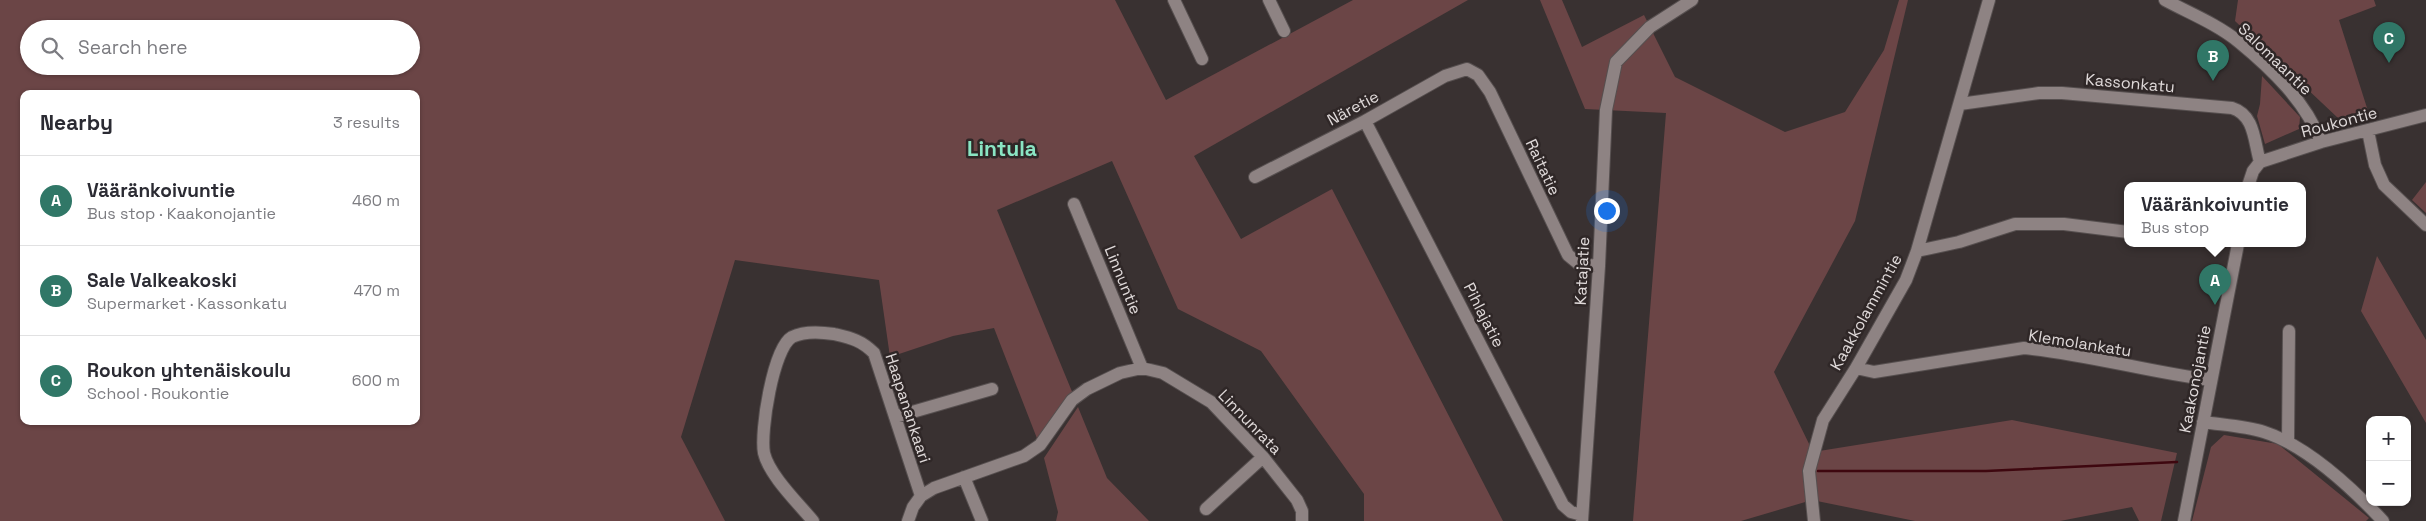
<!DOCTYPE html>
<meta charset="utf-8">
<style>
:root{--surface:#fff;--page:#f2f2f3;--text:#2b2b33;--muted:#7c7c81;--line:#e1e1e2;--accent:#307767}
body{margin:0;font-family:"Space Grotesk",sans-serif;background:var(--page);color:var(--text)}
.controls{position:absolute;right:15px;bottom:15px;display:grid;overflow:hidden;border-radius:10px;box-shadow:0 1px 4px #0004}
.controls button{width:45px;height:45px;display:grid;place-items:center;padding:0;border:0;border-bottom:1px solid var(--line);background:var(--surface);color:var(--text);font:25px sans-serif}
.you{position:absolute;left:1606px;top:210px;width:18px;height:18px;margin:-12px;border:4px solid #fff;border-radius:50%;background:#1a73e8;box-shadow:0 0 0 8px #1a73e833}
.badge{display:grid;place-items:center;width:32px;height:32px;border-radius:50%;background:var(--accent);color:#fff;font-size:16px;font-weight:700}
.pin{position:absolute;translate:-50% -41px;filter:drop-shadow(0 1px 2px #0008)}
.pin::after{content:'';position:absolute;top:26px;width:18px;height:15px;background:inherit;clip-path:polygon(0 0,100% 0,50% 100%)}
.popup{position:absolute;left:2124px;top:182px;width:182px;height:65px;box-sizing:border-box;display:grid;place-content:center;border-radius:10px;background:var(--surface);filter:drop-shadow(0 1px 4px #0005);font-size:16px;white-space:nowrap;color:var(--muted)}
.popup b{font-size:19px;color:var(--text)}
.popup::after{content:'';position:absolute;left:50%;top:100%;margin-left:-10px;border:10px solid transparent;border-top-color:var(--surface)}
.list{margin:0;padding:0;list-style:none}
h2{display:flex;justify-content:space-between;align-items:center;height:65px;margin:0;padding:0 20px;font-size:21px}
h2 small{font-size:16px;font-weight:400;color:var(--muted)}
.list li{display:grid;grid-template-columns:32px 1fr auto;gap:15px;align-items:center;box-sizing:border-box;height:90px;padding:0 20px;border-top:1px solid var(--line)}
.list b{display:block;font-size:19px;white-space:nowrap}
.list p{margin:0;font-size:16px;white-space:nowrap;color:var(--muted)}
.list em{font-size:16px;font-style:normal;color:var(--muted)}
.icon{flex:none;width:28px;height:28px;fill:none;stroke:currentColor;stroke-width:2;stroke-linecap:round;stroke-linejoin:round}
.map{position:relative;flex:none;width:2426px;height:521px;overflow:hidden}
.search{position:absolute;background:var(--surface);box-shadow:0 1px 4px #0004;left:20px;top:20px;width:400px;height:55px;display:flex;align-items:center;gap:12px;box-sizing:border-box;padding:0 18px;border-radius:28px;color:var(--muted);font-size:19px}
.panel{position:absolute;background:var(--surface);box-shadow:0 1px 4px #0004;left:20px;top:90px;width:400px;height:335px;border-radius:10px}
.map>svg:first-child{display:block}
.green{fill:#6b4546;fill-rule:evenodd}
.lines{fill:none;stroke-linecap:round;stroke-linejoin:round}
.stream{stroke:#3e070f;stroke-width:2.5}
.minor-casing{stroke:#564f4f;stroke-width:14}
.minor{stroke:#8e8383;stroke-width:12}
.labels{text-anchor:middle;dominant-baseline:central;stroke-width:5;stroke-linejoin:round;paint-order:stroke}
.street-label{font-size:16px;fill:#e0dada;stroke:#2f2727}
.district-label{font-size:21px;font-weight:bold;fill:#8ae5c3;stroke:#2f2727}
</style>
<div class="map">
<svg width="2426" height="521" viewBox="0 0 2426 521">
<rect width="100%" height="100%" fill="#393131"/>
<path class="green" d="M 0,0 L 1115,0 L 1166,100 L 1353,0 L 1468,0 L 1194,156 L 1241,239 L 1332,189 L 1503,521 L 1364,521 L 1364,494 L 1261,351 L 1178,309 L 1112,161 L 997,210 L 1073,394 L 1038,441 L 994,328 L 953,336 L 890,357 L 879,280 L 735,260 L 681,437 L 725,521 L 0,521 ZM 29,29 L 411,29 L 411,66 L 29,66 ZM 24,94 L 416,94 L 416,421 L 24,421 Z
M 1540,0 L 1562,0 L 1582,47 L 1644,15 L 1675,77 L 1785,132 L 1845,112 L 1884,50 L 1899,0 L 1908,0 L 1855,221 L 1774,372 L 1813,452 L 2012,420 L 2177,453 L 2161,521 L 2139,521 L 2132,507 L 2060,521 L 1915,521 L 1812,500 L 1741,521 L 1633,521 L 1666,113 L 1585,109 Z
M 2238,0 L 2374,0 L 2376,6 L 2339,20 L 2368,111 L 2339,119 L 2235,21 Z
M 2262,76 L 2300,117 L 2299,129 L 2265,144 L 2257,116 L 2260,104 Z
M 2426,182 L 2426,213 L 2412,200 Z
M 2377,256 L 2426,340 L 2426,423 L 2361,311 Z
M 1078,407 L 1107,478 L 1149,521 L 1056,521 L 1058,512 L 1044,458 Z
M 2224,435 L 2278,444 L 2369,518 L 2366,521 L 2192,521 L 2211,447 Z"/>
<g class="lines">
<path class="stream" d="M 1818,471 L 1986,471 L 2177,462"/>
<g class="minor-casing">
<path id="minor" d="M 1174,0 L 1202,59
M 1269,0 L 1284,31
M 2165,0 C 2189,13 2217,24 2239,42 C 2272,69 2306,102 2321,142
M 1960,104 L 2039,93 L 2062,93 L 2232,108 C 2255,115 2254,142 2260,162
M 1365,121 L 1563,505 L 1571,512 L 1582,515
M 2368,131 L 2375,165 L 2384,185 L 2426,225
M 2260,162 L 2321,142 L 2426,115
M 1255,177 L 1365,121 L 1445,76 L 1467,69 L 1478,75 L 1490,92 L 1568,255 L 1579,264 L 1599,266
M 2248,186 L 2253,171 L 2260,162
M 1074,204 L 1142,368
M 1917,251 L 1959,242 L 2015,224 L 2064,224 L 2128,232
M 1856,368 L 1874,372 L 2024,348 C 2087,354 2148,372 2211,380
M 895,417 L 992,389
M 2203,422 C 2223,425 2245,426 2264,432 C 2308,446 2352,488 2383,521
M 2288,442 L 2289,331
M 964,477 L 982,521
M 1206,509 L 1263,457
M 813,521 C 799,504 769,475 764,453 C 760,432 773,348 792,337 C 804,331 821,332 834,334 C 851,338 861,340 874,353 L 921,496
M 908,521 L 913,507 L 921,496 L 934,488 L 1024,456 L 1040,445 L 1072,400 L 1087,389 L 1120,373 L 1142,368 L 1163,373 L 1211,402 L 1263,457 L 1297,500 L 1302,511 L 1302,521
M 1582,521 L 1599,266 L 1606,110 L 1616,62 L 1650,27 L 1692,0
M 1814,521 L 1809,471 L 1823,420 L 1856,368 L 1906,280 L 1917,251 L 1989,0
M 2184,521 L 2238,244"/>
</g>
<use href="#minor" class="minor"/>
</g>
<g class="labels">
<g class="street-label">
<text transform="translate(2275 59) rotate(44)">Salomaantie</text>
<text transform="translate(2130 83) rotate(5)">Kassonkatu</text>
<text transform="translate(1353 108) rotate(-28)">Näretie</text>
<text transform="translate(2339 122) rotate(-15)">Roukontie</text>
<text transform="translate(1543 167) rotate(65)">Raitatie</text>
<text transform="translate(1582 271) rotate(-87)">Katajatie</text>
<text transform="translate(1123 280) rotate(68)">Linnuntie</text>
<text transform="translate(1866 312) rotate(-61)">Kaakkolammintie</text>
<text transform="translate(1484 315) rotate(63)">Pihlajatie</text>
<text transform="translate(2080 343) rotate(9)">Klemolankatu</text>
<text transform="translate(2195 379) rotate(-79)">Kaakonojantie</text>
<text transform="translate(908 408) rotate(72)">Haapanankaari</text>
<text transform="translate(1250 422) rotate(46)">Linnunrata</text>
</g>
<g class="district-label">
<text x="1002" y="148">Lintula</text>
</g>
</g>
</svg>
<div class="controls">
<button>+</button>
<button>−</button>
</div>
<div class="you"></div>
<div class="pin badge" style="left:2215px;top:305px">A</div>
<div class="popup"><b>Vääränkoivuntie</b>Bus stop</div>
<div class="pin badge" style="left:2213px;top:81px">B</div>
<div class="pin badge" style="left:2389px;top:63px">C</div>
<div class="search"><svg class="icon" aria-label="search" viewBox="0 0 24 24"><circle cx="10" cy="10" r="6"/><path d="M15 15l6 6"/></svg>Search here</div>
<section class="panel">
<h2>Nearby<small>3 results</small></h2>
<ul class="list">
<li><span class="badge">A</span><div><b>Vääränkoivuntie</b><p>Bus stop · Kaakonojantie</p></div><em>460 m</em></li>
<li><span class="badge">B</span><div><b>Sale Valkeakoski</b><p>Supermarket · Kassonkatu</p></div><em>470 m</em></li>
<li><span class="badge">C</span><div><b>Roukon yhtenäiskoulu</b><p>School · Roukontie</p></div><em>600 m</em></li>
</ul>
</section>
</div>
